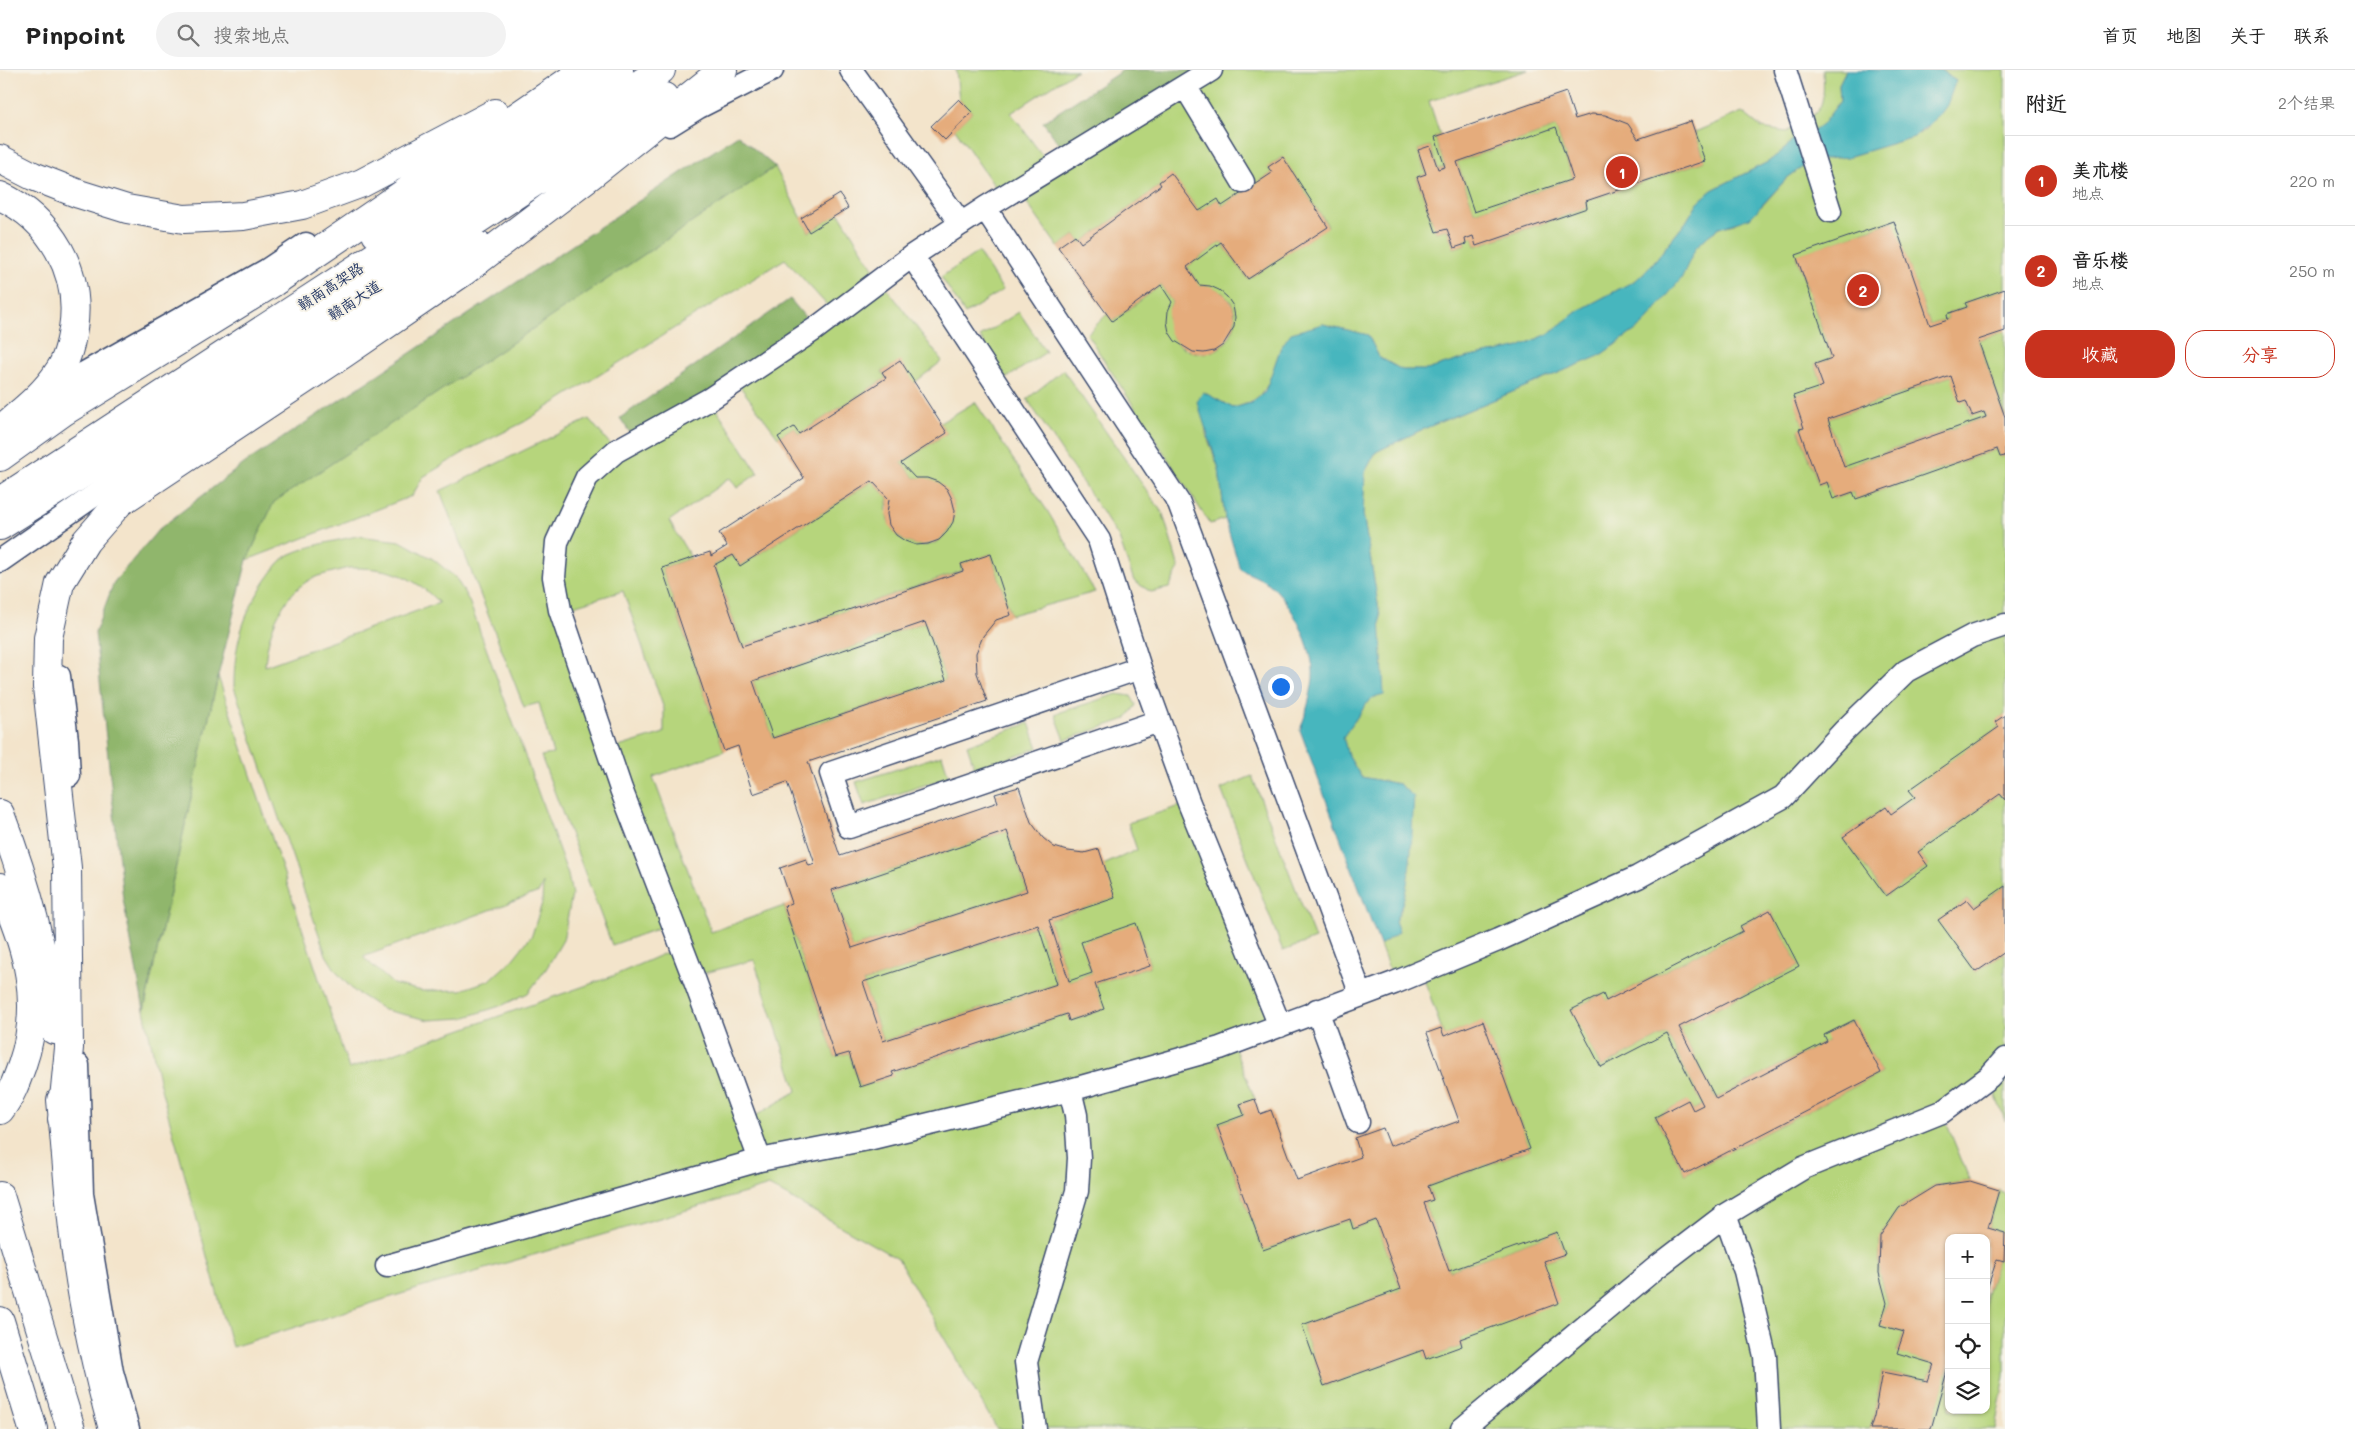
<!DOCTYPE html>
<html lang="zh">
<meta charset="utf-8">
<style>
:root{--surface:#fff;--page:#f2f2f2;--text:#222;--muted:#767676;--line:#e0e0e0;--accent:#c8321e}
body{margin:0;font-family:Mali,"LXGW WenKai TC",sans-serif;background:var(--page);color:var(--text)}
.controls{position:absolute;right:15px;bottom:15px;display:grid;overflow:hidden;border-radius:10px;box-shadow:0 1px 4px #0004}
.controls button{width:45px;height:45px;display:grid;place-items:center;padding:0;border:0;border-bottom:1px solid var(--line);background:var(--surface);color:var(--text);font:25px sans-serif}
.you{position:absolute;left:1280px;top:616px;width:18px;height:18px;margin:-12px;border:4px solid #fff;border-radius:50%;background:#1a73e8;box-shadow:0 0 0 8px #1a73e833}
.badge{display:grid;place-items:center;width:32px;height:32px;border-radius:50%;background:var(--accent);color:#fff;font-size:16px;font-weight:700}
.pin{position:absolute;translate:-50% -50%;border:2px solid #fff;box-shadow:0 1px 5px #0006}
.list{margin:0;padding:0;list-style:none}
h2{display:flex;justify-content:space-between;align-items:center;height:65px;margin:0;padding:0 20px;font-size:21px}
h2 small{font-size:16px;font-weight:400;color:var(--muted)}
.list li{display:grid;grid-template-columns:32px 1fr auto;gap:15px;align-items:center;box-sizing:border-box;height:90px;padding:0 20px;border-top:1px solid var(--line)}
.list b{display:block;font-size:19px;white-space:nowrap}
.list p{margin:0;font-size:16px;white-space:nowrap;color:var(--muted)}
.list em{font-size:16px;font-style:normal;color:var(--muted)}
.actions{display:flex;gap:10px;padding:15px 20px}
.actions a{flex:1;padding:11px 0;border:1px solid var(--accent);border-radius:20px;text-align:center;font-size:18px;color:var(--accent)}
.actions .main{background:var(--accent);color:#fff}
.icon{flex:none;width:28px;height:28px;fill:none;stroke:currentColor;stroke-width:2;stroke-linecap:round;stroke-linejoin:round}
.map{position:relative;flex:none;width:2005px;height:1359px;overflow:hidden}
header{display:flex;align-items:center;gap:30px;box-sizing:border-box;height:70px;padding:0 25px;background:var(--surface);border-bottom:1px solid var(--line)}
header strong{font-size:24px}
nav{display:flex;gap:28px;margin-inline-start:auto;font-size:18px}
.search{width:350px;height:45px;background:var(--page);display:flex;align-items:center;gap:12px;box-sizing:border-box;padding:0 18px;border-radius:28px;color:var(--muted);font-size:19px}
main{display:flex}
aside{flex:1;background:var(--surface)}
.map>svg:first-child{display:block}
.green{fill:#b6d57c;stroke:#68826d;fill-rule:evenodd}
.forest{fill:#90b66c;stroke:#567265}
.water{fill:#46b6be;stroke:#30728e}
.building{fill:#e5ac7b;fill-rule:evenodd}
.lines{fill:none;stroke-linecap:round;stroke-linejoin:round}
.minor-casing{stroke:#3b4a6e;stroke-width:25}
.major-casing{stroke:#3b4a6e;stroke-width:30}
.highway-casing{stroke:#3b4a6e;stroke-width:30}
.minor{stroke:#fff;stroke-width:22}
.major{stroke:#fff;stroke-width:28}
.highway{stroke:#fff;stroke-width:28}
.labels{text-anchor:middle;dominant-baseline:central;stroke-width:4;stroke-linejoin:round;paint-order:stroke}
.street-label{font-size:15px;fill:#1b2f5e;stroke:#f7f3e8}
</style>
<header>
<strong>Pinpoint</strong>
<div class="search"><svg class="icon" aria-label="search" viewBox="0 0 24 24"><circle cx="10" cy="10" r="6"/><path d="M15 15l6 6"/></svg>搜索地点</div>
<nav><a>首页</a><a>地图</a><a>关于</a><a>联系</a></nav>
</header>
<main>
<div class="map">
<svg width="2005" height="1359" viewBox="0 0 2005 1359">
<rect width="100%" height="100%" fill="#f7f3e8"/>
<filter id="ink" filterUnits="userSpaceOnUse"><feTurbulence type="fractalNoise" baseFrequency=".02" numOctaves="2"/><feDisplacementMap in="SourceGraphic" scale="10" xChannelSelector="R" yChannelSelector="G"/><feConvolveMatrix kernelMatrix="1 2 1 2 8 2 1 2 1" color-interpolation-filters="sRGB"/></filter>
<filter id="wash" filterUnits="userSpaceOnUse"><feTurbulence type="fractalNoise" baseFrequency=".0096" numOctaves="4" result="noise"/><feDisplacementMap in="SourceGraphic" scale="20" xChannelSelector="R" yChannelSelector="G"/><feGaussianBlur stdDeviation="1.12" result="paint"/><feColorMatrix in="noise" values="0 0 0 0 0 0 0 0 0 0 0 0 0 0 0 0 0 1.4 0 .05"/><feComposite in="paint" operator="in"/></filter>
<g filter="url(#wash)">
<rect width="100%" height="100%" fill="#f3e4cb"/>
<path class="green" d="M 956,0 L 1077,0 L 1011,43 L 1051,97 L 1211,0 L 1528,0 L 1429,31 L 1440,65 L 1435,67 L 1445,97 L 1438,99 L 1430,76 L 1418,80 L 1426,104 L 1417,107 L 1436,162 L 1447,159 L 1454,178 L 1466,174 L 1465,169 L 1473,166 L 1476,176 L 1587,138 L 1586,131 L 1705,91 L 1695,62 L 1742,42 L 1762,58 L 1786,62 C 1822,41 1825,42 1823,0 L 1846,0 L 1839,14 L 1840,31 L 1821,57 L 1792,70 L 1786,78 L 1768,92 L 1712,120 L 1698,132 L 1686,152 L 1649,198 L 1636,210 L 1578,241 L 1548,264 L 1517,278 L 1465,288 L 1427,300 L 1402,300 L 1379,287 L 1368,265 L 1323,254 L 1281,277 C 1268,310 1272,328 1233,338 L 1203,322 L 1206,364 L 1219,399 L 1225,449 L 1210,454 L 1087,264 L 1107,244 L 1113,251 L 1161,215 L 1172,232 C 1152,278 1214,304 1232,262 C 1236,254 1236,245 1233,236 C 1227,222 1213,216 1199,215 L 1187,197 L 1221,172 L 1248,209 L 1328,156 L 1282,87 L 1268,97 L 1272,103 L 1222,136 L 1218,129 L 1199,141 L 1171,104 L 1161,115 L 1081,173 L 1075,165 L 1058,177 L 1017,119 L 1002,127 L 955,59 L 972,42 L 959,29 Z
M 1940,0 L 2005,0 L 2005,219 L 1965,233 L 1967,237 L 1947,244 L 1948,249 L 1930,255 L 1893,151 L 1796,186 L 1832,288 L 1815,294 L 1823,316 L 1794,326 L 1804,358 L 1799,360 L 1819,415 L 1827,412 L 1833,429 L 1853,422 L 1856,429 L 1997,379 L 2000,387 L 2005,386 L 2005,645 L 1996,652 L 1999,657 L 1910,720 L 1915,727 L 1891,744 L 1886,737 L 1843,767 L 1886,826 L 1928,796 L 1918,782 L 2000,724 L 2005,730 L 2005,816 L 1974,838 L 1967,830 L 1939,850 L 1976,902 L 2005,882 L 2005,1051 L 1989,1007 L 1942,1042 L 1970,1111 L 1935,1116 L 1899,1138 L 1880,1166 L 1879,1203 L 1887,1233 L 1880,1255 L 1904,1262 L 1897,1282 L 1934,1294 L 1928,1311 L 1882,1302 L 1874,1346 L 1870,1359 L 997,1359 L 898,1189 L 769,1116 L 417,1219 L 232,1277 L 160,1015 L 144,940 L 218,606 L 349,999 L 613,906 L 681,876 L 673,853 L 612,875 L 541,686 L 553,684 L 539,633 L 524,637 L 440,421 L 589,349 L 616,381 L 710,329 L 758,403 L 737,418 L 730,408 L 669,451 L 691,488 L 662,498 L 724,681 L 653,707 L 711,862 L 784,836 L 835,987 L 849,983 L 860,1017 L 893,1006 L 892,1002 L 1067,944 L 1070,951 L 1103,939 L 1095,914 L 1150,896 L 1136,854 L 1082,872 L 1092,903 L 1069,911 L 1049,850 L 1114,828 L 1103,795 L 1137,780 L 1128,753 L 1189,733 L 1280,956 L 1233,974 L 1255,1029 L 1240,1034 L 1244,1045 L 1217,1055 L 1263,1180 L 1350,1149 L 1353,1159 L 1376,1150 L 1401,1219 L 1302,1255 L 1324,1316 L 1423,1280 L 1426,1289 L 1462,1276 L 1460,1269 L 1544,1191 L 1565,1184 L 1557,1162 L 1449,1201 L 1424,1133 L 1433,1130 L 1428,1116 L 1530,1079 L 1483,952 L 1444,966 L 1421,900 L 1394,913 L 1380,875 L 1399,862 L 1395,851 L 1401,840 L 1411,764 L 1399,714 L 1361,707 L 1348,685 L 1343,667 L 1370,629 L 1381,580 L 1380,546 L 1363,444 L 1365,402 L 1376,382 L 1421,360 L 1599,286 L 1643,255 L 1651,245 L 1664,229 L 1696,177 L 1709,165 L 1719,158 L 1734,154 L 1763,135 L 1787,108 L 1801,98 L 1824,89 L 1847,87 L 1914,67 L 1926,59 L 1956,10 ZM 623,521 L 664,639 L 664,663 L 609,680 L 560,540 ZM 1770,840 L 1799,896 L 1679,957 L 1716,1029 L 1827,971 L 1825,965 L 1853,950 L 1881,1003 L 1685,1104 L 1655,1047 L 1687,1031 L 1693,1040 L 1703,1035 L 1667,963 L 1601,997 L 1572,940 L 1602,924 L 1606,931 L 1743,861 L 1740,856 ZM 754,890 L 797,1021 L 747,1051 L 693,906 Z
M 1556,57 L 1573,109 L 1474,142 L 1457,92 Z
M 775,97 L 809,162 L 839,143 L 880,209 L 942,291 L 914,313 L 900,291 L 882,302 L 886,308 L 799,364 L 794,357 L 778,367 L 736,311 L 835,244 L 785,189 L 524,352 L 468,380 L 423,407 L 412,426 L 247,490 L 274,431 Z
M 978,182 L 1003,220 L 965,244 L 941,207 Z
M 1019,242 L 1046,282 L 1007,308 L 980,267 Z
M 2005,261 L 2005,347 L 1978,270 Z
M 1063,300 L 1163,444 L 1179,498 L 1169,518 L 1151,522 L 1134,511 L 1119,468 L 1027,329 Z
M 1951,306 L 1966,331 L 1971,346 L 1984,342 L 1986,347 L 1844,397 L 1828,349 Z
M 975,332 L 1048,442 L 1095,522 L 1011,545 L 991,484 L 961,494 L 962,501 L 742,576 L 714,495 L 733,485 L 740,496 L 872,411 L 889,429 C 884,440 887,452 894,462 C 898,468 905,471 913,474 C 957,487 976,408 915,408 L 901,393 L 947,363 L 940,353 Z
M 357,466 L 400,471 L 433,489 L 456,508 L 469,531 L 568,805 L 572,825 L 563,870 L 546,899 L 528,923 L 503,935 L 463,948 L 429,950 L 384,940 L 354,921 L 338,904 L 326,885 L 234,617 C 234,574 243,544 267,509 C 273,501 281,488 291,484 C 311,475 335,471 357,466 ZM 348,498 C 387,497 412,504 439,533 L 265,596 C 267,562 283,519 318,506 C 328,503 338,501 348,498 ZM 543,813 L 542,833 L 532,865 L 513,889 L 490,910 L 461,920 L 422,921 L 393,914 L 363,887 L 539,822 Z
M 925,552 L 946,610 L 773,668 L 753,611 Z
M 1117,624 L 1131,626 L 1136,635 L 1126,649 L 1065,670 L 1055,644 Z
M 1029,653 L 1038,678 L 975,699 L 967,675 Z
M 942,685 L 949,707 L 864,735 L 856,712 Z
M 1252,706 L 1315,869 L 1283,881 L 1221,719 Z
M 1007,761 L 1027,821 L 852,878 L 832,820 Z
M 1038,855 L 1057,914 L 883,971 L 863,912 Z
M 1999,1120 L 2005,1124 L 2005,1163 L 1988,1158 Z
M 1997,1189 L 2004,1191 L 2005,1189 L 2005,1305 L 1995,1359 L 1931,1359 L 1948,1294 L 1949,1340 L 1986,1340 L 1986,1224 Z"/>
<path class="forest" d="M 1123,0 L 1211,0 L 1069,87 L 1043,52 Z
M 738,65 L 775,97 L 274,432 L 247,490 L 218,606 L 144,940 L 123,829 L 95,563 L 114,512 L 159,459 L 245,393 Z
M 790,229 L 815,259 L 635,370 L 620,348 Z"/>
<path class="water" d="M 1846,0 L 1940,0 L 1956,10 L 1947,35 L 1939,46 L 1914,67 L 1847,87 L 1824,89 L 1801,98 L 1787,108 L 1750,148 L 1719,158 L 1709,165 L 1696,177 L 1681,209 L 1651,245 L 1643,255 L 1599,286 L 1421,360 L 1376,382 L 1365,402 L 1363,444 L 1380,546 L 1384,625 L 1370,629 L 1343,667 L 1348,685 L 1361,707 L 1399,714 L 1414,727 C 1411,764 1413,818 1395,851 L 1399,862 L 1380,875 L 1300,660 C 1306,644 1311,625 1313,608 C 1315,579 1291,530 1268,513 C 1260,508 1249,504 1240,499 L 1225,449 L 1219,399 L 1197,332 L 1203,322 L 1233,338 L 1251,333 L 1265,322 L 1281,277 L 1291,263 L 1323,254 L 1368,265 L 1379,287 L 1402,300 L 1427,300 L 1465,288 L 1517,278 L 1548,264 L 1578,241 L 1636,210 L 1649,198 L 1686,152 L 1698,132 L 1712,120 L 1768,92 L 1786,78 L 1792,70 L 1821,56 L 1840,31 L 1839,14 Z"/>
<g id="blocks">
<path class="building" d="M 1566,22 L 1575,49 L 1592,44 L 1605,45 L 1628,54 L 1638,69 L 1691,51 L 1705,91 L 1586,131 L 1587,138 L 1476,176 L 1473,166 L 1465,169 L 1466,174 L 1454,178 L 1447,159 L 1436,162 L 1417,107 L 1426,104 L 1418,80 L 1430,76 L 1438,99 L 1445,97 L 1435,67 ZM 1556,57 L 1573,109 L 1474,142 L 1457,92 Z
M 959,29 L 972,42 L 945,70 L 931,56 Z
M 1283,87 L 1328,157 L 1248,209 L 1221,172 L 1187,197 L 1199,215 L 1210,216 L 1219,220 L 1227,227 L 1233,236 L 1235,247 L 1234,257 L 1223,275 L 1214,281 L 1204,283 L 1193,282 L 1175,271 L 1169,262 L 1167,252 L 1168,241 L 1172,232 L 1161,215 L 1112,251 L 1058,177 L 1075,165 L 1081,173 L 1161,115 L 1159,112 L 1171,103 L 1199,141 L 1218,129 L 1222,136 L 1272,103 L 1268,97 Z
M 840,124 L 848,138 L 809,162 L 801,148 Z
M 1894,151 L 1930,255 L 1948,249 L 1947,244 L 1967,237 L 1965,233 L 2005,219 L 2005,261 L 1978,270 L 2005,347 L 2005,386 L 2000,387 L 1997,379 L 1856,429 L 1853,422 L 1833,429 L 1827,412 L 1819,415 L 1799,359 L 1804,358 L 1793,326 L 1823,316 L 1815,294 L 1832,288 L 1796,185 ZM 1951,306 L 1960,333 L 1966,331 L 1972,346 L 1984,342 L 1986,347 L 1844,397 L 1828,349 Z
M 900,290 L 947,363 L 901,393 L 915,408 L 927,408 L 938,412 L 947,419 L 952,429 L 955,441 L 953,452 L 947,462 L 939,470 L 928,474 L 916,475 L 905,471 L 896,465 L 889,455 L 887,444 L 889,429 L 872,411 L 740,496 L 733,485 L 714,495 L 742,576 L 963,501 L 961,494 L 991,484 L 1011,545 L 996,550 L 983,566 L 976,583 L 977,603 L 987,631 L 808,692 L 840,786 L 998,732 L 995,724 L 1019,717 L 1031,752 L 1043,768 L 1054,777 L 1068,781 L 1084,783 L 1099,779 L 1115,828 L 1049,850 L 1069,911 L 1092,903 L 1081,872 L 1136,853 L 1150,896 L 1095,914 L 1104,939 L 1069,951 L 1067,944 L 892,1002 L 894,1006 L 860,1017 L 849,983 L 835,987 L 784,836 L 792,833 L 780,798 L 806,789 L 809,796 L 815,794 L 787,712 L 753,724 L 738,676 L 724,681 L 662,498 L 710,482 L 711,486 L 727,476 L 719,463 L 804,408 L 778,367 L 794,357 L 799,364 L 886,308 L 882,302 ZM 925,552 L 946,610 L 773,668 L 753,611 ZM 1007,761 L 1027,821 L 852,878 L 832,820 ZM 1038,855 L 1057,914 L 883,971 L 863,912 Z
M 2005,645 L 2005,730 L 2000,724 L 1918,782 L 1928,796 L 1886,826 L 1843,767 L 1886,737 L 1891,744 L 1915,727 L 1909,720 L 1999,657 L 1995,652 Z
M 2005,816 L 2005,882 L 1976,902 L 1938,850 L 1967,830 L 1974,838 Z
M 1770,840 L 1799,896 L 1679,957 L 1716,1029 L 1827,971 L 1824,965 L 1854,950 L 1881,1003 L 1685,1104 L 1655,1047 L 1688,1030 L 1693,1040 L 1703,1035 L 1667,963 L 1601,997 L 1571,940 L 1603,924 L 1606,931 L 1743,861 L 1740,856 Z
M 1483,951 L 1530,1079 L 1428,1116 L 1433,1130 L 1424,1133 L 1449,1201 L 1557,1162 L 1565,1184 L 1544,1191 L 1559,1233 L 1460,1269 L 1462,1276 L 1426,1289 L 1423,1280 L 1324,1316 L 1302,1255 L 1401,1219 L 1376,1150 L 1353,1159 L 1350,1149 L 1263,1180 L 1217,1055 L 1244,1045 L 1240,1034 L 1255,1029 L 1260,1044 L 1271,1040 L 1297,1110 L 1361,1087 L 1355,1068 L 1383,1058 L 1390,1076 L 1459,1051 L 1427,963 L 1441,958 L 1444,966 Z
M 1970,1111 L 1999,1120 L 1988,1158 L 2005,1163 L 2004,1191 L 1997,1189 L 1986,1222 L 1986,1168 L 1949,1168 L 1949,1294 L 1931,1359 L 1870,1359 L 1874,1346 L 1882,1302 L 1928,1311 L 1934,1294 L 1897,1283 L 1904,1262 L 1880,1255 L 1887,1233 L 1879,1203 L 1880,1166 L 1899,1138 L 1935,1116 Z"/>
</g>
</g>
<g filter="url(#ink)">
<use href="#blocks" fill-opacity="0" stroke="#3b4a6e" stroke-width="1"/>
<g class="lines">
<g class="minor-casing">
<path id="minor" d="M 851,0 L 961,154
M 1211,0 L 985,138 L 912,186 L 815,259 L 710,329 L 616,381 L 587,407 L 557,472 L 554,507 L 560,540 L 621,719 L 693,906 L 760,1090 L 868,1069 L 1070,1020 L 1220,978 L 1394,913 L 1498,870 L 1638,807 L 1783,727 L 1844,661 L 1906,601 L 1972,566 L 2005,555
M 1785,0 L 1830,141
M 1185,16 L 1243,112
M 670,55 L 699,37 L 772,0
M 985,138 L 1179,433 L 1361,925
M 912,186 L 1099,470 L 1140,598 L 1189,733 L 1280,956
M 42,327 L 267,200 L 306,174
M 0,491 L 102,420 L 321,275 L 482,174
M 1140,598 L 831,703 L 849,757 L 1159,651
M 59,606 L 67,670 L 69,706
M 1317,940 L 1358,1052
M 78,995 L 82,1124 L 112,1302 L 128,1359
M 1725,1145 L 1745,1201 L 1765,1286 L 1769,1359
M 387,1196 L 760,1090
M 1035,1359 L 1026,1292 L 1077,1121 L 1079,1088 L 1076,1045 L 1070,1020
M 1462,1359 L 1657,1197 L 1725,1145 L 1803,1098 L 1942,1042 L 1989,1007 L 2005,989"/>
</g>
<g class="major-casing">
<path id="major" d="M 0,89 L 33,106 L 79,124 L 127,139 L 184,149 L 243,146 L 302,135 L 362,113 L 495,43
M 0,126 C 51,149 82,203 73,259 C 71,272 67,290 59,301 C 44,325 21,342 0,360
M 0,387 L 63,342 L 274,212 L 585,0
M 0,456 L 308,261 L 664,27
M 0,744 C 27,814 46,885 54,960
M 0,817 C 27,876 44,932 22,995 C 16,1012 11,1026 0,1040
M 61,1030 C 66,1081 69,1132 76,1183 C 84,1243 97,1301 113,1359
M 62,1049 L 69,978 L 67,798 L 47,617 L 48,568 L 60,513 L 86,471 L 120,432 L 343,284 L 463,202 L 592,104 L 723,0
M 0,1126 L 71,1359
M 0,1251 L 33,1359"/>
</g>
<g class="highway-casing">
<path id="highway" d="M 376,164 L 619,0
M 0,431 L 661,0"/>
</g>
<use href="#minor" class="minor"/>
<use href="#major" class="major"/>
<use href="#highway" class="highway"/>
</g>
</g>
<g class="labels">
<g class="street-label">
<text transform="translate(330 216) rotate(-33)">赣南高架路</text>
<text transform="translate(354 230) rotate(-33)">赣南大道</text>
</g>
</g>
</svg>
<div class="controls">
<button>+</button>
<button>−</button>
<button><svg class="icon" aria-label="locate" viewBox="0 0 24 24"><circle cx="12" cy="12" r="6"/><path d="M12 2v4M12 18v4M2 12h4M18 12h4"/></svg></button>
<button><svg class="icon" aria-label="layers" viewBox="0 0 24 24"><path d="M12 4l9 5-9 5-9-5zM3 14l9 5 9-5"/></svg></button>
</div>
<div class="you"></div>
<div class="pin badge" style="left:1622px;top:102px">1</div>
<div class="pin badge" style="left:1863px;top:220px">2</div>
</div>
<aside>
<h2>附近<small>2个结果</small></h2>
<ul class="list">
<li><span class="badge">1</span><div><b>美术楼</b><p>地点</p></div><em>220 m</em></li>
<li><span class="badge">2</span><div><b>音乐楼</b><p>地点</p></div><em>250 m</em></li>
</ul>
<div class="actions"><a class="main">收藏</a><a>分享</a></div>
</aside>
</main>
